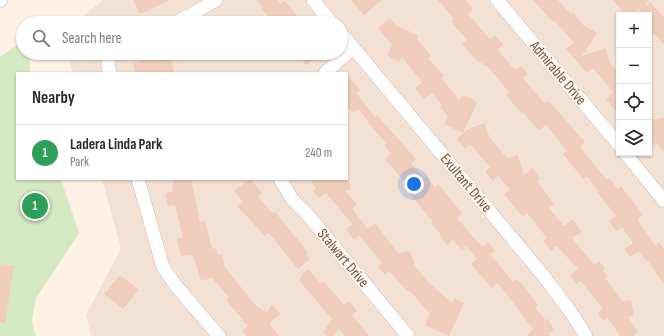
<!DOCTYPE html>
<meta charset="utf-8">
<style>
:root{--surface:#fff;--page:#f2f2f3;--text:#2b2b33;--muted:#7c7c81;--line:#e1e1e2;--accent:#d93025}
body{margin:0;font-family:"Sofia Sans Condensed",sans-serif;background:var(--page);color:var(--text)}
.controls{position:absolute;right:12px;top:12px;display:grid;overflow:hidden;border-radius:0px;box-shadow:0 1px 3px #0004}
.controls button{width:36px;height:36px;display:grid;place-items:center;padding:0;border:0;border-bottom:1px solid var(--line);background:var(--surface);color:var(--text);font:20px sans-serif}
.you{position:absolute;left:414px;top:184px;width:14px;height:14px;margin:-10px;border:3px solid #fff;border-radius:50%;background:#1a73e8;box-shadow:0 0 0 6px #1a73e833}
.badge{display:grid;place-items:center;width:26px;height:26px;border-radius:50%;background:var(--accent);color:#fff;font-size:13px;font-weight:700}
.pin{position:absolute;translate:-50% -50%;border:2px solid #fff;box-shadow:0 1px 4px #0006}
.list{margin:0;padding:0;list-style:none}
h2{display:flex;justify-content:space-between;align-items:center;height:52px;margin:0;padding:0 16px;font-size:17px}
h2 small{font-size:13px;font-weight:400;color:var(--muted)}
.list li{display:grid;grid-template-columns:26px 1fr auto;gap:12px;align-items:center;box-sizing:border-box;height:56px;padding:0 16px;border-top:1px solid var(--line)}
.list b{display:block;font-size:15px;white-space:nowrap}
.list p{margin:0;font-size:13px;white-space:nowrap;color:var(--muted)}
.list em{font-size:13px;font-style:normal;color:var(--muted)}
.icon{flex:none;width:22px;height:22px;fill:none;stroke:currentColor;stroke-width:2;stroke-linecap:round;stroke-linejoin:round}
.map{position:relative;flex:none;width:664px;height:336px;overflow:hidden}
.search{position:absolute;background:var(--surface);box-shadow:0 1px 3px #0004;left:16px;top:16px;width:332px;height:44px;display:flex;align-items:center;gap:10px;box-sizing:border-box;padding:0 14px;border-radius:22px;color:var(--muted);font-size:15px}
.panel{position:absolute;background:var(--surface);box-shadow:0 1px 3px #0004;left:16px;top:72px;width:332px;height:108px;border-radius:0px}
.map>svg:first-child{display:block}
.residential{fill:#f3e2d3;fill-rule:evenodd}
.green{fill:#d5e9c3}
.building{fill:#f0cdbd}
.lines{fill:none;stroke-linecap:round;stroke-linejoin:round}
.minor-casing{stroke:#cfbaae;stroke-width:14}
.minor{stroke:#fff;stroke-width:13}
.labels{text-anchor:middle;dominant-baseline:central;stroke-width:4;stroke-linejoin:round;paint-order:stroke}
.street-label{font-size:15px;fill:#73564b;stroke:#fef5eb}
</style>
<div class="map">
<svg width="664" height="336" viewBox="0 0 664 336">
<rect width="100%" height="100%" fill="#fcf1e4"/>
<path class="residential" d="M 103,0 L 664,0 L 664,336 L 91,336 L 86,315 L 121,248 L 102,179 L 347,179 L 347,73 L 73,73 L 67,53 L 341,53 L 341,23 L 75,23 ZM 619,15 L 649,15 L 649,153 L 619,153 Z"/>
<path class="green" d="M 17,45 L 23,50 L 23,53 L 27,53 L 29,55 L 30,73 L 17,73 L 17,179 L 61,179 L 79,233 L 36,298 L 32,321 L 36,336 L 0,336 L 0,57 Z"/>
<path class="building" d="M 133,0 L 170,0 L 140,14 Z
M 257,0 L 278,0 L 281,4 L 285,1 L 303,23 L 276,23 L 272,18 L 271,19 L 261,8 L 262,7 Z
M 351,0 L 382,0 L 364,15 Z
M 438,0 L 465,0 L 473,9 L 468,14 L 490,39 L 495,35 L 503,45 L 498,49 L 500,53 L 515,70 L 521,66 L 528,74 L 523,78 L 544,103 L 546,101 L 547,103 L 549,101 L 577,133 L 585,142 L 580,147 L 607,180 L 609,178 L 618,189 L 621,186 L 643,215 L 637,219 L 655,245 L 659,242 L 664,249 L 664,284 L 647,260 L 646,261 L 639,251 L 630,257 L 624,249 L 633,243 L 622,227 L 616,231 L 609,221 L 616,216 L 597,192 L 598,191 L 587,176 L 583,179 L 563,154 L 567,151 L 546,125 L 539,130 L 535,127 L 523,112 L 521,113 L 506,95 L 509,92 L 488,67 L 476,60 L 462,44 L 467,40 L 451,22 L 454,19 Z
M 533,0 L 558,0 L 571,14 L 573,12 L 583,25 L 597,33 L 582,56 L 606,48 L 610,63 L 619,73 L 619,115 L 606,99 L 613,92 L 593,68 L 587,73 L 566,49 L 574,43 L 555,21 L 553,22 Z
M 613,0 L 649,0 L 645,3 L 647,6 L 649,4 L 649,1 L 664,17 L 664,45 L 655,34 L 649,38 L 649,15 L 636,15 L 640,12 L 638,9 L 630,15 L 629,15 L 626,11 L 624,13 Z
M 390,18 L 396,25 L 419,36 L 417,39 L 431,56 L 428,58 L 444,76 L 441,78 L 460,101 L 462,96 L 464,97 L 465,95 L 476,101 L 475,102 L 477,103 L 463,133 L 444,124 L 448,116 L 440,107 L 442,105 L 432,93 L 424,99 L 415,88 L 422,82 L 402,57 L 399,62 L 387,55 L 392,45 L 378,28 Z
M 296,53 L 321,53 L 306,65 Z
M 170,54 L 174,73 L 135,73 L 133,63 Z
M 347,75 L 360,90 L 356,93 L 375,117 L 377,115 L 416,159 L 411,163 L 424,178 L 426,176 L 435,187 L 438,184 L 462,213 L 457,218 L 482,247 L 488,242 L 495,251 L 490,254 L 513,282 L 517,279 L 524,286 L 538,305 L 535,307 L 545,320 L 548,319 L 554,330 L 549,333 L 550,336 L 527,336 L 533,329 L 498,283 L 492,288 L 482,277 L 471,264 L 477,259 L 466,246 L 462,250 L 453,240 L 447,245 L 440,236 L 441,235 L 431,223 L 433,222 L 411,195 L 412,195 L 407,189 L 409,188 L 405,182 L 385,159 L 391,154 L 384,145 L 386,143 L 368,123 L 369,122 L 358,109 L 353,113 L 347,106 Z
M 664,117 L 664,152 L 656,143 L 653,146 L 649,141 L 649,121 Z
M 484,123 L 490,138 L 507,158 L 518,155 L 524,175 L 533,168 L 540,178 L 537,181 L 554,204 L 549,208 L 564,226 L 573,219 L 582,232 L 572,238 L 594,265 L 599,261 L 605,268 L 603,270 L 607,276 L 605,278 L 622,301 L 631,300 L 634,316 L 628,317 L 638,332 L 633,336 L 620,336 L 608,318 L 603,321 L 598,313 L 603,309 L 581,281 L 576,284 L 570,275 L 578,269 L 557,246 L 551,251 L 543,241 L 547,238 L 527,213 L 523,217 L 504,194 L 510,190 L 498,176 L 493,181 L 485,172 L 490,167 L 470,144 L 465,149 L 457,139 L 468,129 Z
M 173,179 L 191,179 L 200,222 L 205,221 L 212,249 L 216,248 L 218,255 L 222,254 L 225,267 L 256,306 L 267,313 L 272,304 L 280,314 L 269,323 L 279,336 L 247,336 L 242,331 L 248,326 L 226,300 L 229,297 L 212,278 L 201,281 L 193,255 L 181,256 L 177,239 L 183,237 L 175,205 L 168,206 L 165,193 L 172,192 Z
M 249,179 L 251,179 L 262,193 L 258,196 L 272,213 L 274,211 L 308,252 L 306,254 L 310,259 L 298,269 L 269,233 L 265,236 L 237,206 L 243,202 L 234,191 Z
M 309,179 L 348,179 L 351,189 L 345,191 L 357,204 L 352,209 L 368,229 L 375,223 L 398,253 L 410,251 L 415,266 L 428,282 L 452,303 L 454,298 L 464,303 L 449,336 L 425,325 L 430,314 L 410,291 L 408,292 L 389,271 L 385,275 L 378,267 L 382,263 L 359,235 L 354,240 L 346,229 L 352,224 L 326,193 L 319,198 L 313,191 L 316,188 Z
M 0,264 L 14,266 L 5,323 L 0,322 Z
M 308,269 L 321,284 L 324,282 L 344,305 L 349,301 L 357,311 L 352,315 L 369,336 L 345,336 L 338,329 L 334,336 L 328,336 L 323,333 L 332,319 L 302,284 L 300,280 L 303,273 Z
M 120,275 L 139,290 L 123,309 L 104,294 Z"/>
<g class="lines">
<g class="minor-casing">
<path id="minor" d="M 313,0 L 332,23
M 497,0 L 619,145
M 0,1 L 1,0
M 174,23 L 189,16 L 216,0
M 341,33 L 542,274 L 570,311 L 586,336
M 109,53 L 108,66 L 110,73
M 325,73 L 353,48
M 625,153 L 664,201
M 138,179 L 163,267 L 176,286 L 219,336
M 280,179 L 292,199 L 307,214 L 408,336"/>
</g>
<use href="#minor" class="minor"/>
</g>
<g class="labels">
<g class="street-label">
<text transform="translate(558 73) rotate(50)">Admirable Drive</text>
<text transform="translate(466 183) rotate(50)">Exultant Drive</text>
<text transform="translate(343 258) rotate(50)">Stalwart Drive</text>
</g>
</g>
</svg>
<div class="controls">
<button>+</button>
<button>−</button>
<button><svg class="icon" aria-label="locate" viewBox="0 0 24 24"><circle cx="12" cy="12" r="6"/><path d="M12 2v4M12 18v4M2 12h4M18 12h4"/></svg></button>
<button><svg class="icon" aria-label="layers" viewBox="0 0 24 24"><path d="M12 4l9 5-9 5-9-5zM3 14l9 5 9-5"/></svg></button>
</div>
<div class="you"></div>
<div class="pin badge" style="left:35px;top:206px;background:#2e9e5b">1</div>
<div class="search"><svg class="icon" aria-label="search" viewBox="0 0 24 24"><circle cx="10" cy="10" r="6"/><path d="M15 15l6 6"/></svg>Search here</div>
<section class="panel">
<h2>Nearby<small></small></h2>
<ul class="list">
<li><span class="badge" style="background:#2e9e5b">1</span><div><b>Ladera Linda Park</b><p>Park</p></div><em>240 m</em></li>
</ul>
</section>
</div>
